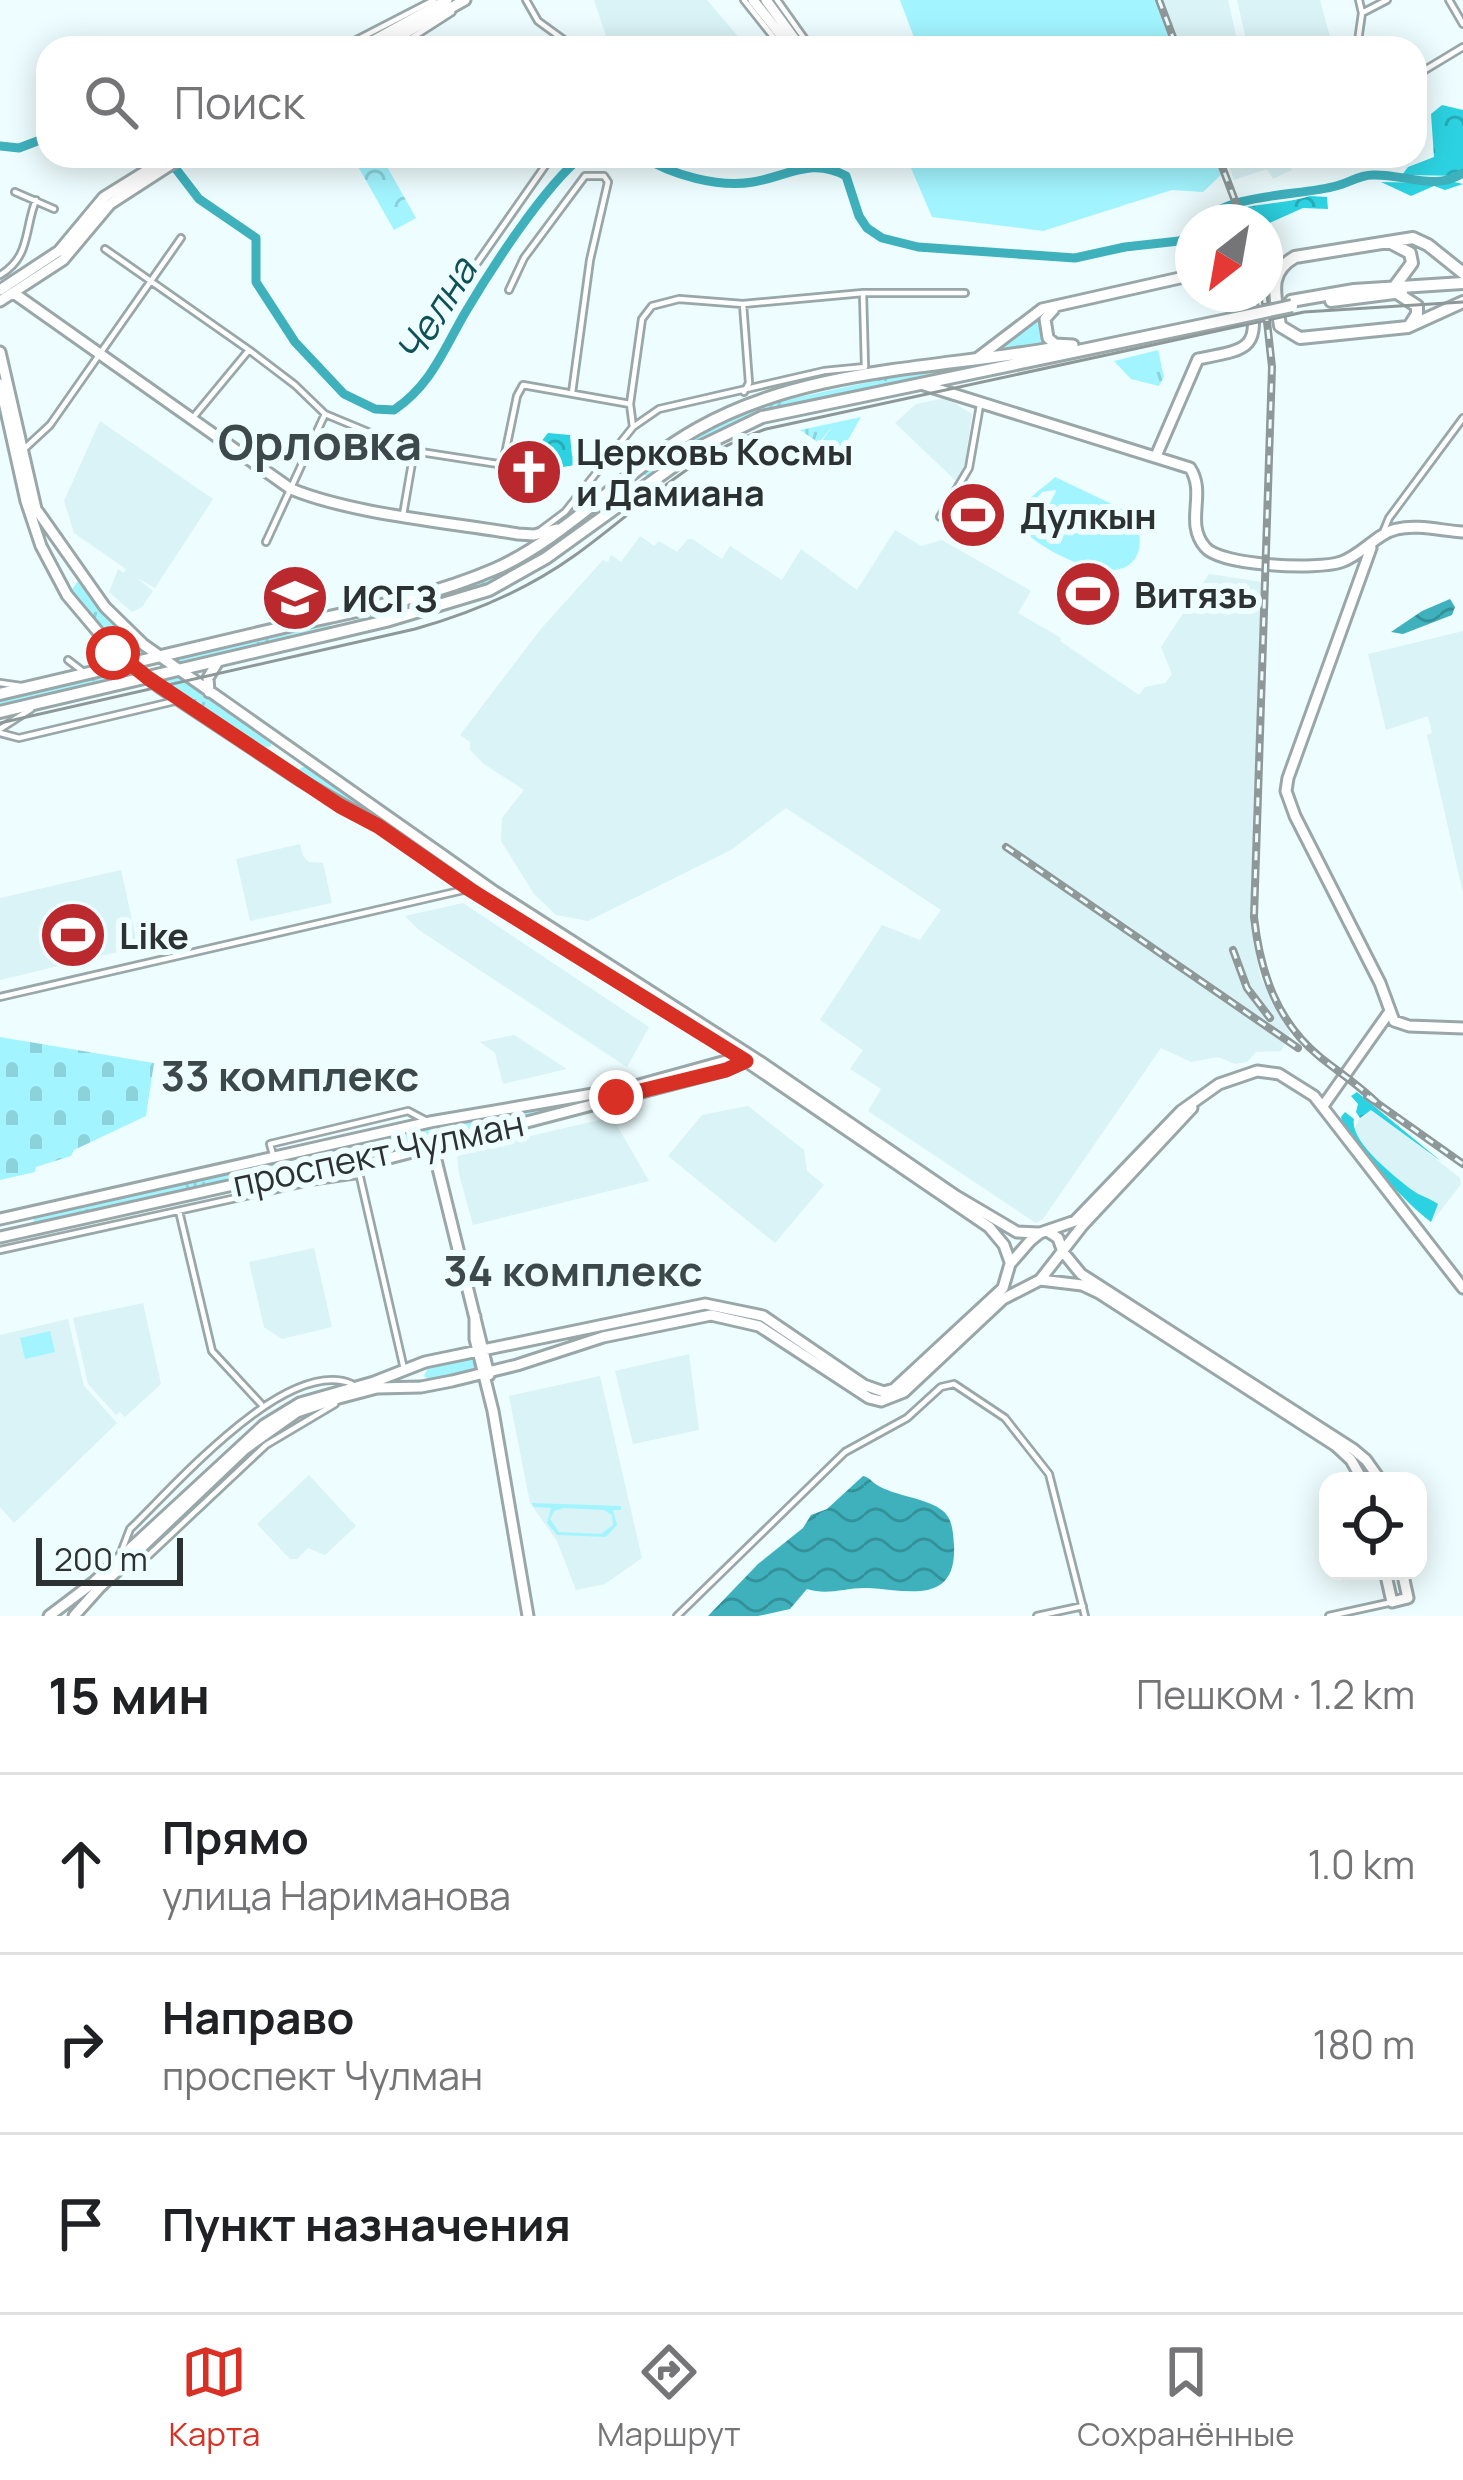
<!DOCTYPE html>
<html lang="ru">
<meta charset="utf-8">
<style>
:root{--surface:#fff;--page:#f2f2f2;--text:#202124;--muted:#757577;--line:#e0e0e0;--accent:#d93025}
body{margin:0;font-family:Manrope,sans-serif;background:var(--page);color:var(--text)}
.controls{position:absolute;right:36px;bottom:36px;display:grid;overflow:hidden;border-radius:24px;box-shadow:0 6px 30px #0003}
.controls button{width:108px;height:108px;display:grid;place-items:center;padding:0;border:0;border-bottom:3px solid var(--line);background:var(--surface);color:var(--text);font:60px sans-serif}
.compass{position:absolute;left:1175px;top:204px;width:108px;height:108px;border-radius:50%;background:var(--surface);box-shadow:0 6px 30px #0003;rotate:211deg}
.scale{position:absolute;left:36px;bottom:30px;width:147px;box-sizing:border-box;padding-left:12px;border:6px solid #2c3132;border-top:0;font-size:33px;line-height:42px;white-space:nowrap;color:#2c3132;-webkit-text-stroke:9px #eefdff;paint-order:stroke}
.stop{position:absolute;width:36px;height:36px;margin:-27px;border:9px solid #d93025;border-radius:50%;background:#fff}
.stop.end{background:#d93025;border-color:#fff;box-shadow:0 3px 12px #0008}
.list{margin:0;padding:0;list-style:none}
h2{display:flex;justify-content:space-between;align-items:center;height:156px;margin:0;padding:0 48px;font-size:51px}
h2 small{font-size:39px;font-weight:400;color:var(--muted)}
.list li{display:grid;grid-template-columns:78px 1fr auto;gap:36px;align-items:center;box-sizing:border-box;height:180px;padding:0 48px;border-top:3px solid var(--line)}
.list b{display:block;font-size:45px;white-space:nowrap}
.list p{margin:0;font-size:39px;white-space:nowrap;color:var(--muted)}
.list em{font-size:39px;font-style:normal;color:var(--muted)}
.icon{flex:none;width:66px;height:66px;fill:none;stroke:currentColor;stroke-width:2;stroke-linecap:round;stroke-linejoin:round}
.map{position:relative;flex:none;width:1463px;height:1616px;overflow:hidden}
.search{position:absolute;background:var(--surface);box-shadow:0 6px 30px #0003;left:36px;right:36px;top:36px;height:132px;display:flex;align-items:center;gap:30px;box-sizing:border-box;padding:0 42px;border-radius:36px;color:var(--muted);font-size:45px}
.sheet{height:696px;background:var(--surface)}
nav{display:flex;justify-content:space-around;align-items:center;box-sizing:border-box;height:168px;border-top:3px solid var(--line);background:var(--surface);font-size:33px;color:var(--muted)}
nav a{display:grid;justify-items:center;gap:6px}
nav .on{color:var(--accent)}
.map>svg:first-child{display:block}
.built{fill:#daf3f6}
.grass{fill:url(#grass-tufts)}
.forest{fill:url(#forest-crowns)}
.cemetery{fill:url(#cemetery-stones)}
.park{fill:url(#park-crowns)}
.garden{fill:#a2f5ff;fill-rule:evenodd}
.water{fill:url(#water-waves)}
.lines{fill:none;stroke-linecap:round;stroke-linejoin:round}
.river{stroke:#3eb1bd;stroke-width:9}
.street-casing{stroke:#99a7a9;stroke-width:10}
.secondary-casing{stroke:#99a7a9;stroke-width:15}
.primary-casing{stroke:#99a7a9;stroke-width:16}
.street{stroke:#fff;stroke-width:4.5}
.secondary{stroke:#fff;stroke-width:9}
.primary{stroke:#fff;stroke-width:10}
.tram{stroke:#8e9899;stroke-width:3}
.rail-casing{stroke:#8e9899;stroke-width:8}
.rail{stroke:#eefdff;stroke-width:3;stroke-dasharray:9;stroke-linecap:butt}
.primary-bridge-casing{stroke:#99a7a9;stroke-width:16;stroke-linecap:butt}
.primary-bridge{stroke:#fff;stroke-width:10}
.route{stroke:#d93025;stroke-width:15}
.labels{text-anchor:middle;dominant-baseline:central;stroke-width:12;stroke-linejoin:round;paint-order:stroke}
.poi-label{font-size:36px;font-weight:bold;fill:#2c3132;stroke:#eefdff;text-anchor:start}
.street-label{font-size:36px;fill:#2c3132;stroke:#eefdff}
.water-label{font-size:39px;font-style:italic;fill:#0e5157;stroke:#eefdff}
.quarter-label{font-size:42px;font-weight:bold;fill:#3c484a;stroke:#eefdff}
.district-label{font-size:48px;font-weight:bold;fill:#3c484a;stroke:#eefdff}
</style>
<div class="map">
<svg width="1463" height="1616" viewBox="0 0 1463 1616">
<defs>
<pattern id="grass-tufts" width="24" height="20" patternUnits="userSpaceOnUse" patternTransform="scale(3)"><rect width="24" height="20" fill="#a2f5ff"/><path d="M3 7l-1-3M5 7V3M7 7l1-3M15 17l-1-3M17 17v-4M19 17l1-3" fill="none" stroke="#8cd2db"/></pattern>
<pattern id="forest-crowns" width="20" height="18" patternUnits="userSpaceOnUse" patternTransform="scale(3)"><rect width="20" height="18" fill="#2cd2e1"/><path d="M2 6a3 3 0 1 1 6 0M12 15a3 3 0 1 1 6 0" fill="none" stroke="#26abb7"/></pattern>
<pattern id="cemetery-stones" width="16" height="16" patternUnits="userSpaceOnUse" patternTransform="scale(3)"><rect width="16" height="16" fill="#a2f5ff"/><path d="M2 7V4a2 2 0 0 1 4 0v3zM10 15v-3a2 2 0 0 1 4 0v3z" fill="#8cd2db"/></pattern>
<pattern id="park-crowns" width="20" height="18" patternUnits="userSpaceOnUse" patternTransform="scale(3)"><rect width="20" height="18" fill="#a2f5ff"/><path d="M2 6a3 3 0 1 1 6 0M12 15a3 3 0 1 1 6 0" fill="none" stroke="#8cd2db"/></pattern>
<pattern id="water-waves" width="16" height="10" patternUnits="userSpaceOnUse" patternTransform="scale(3)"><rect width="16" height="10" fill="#3eb1bd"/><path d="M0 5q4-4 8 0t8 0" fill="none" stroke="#34919a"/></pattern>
</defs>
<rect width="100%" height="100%" fill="#eefdff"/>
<path class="built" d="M 594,0 L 707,0 L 748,48 L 610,48 Z
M 1162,0 L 1228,0 L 1239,48 L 1181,48 Z
M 1237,0 L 1320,0 L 1333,48 L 1248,48 Z
M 1225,156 L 1309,156 L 1291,166 L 1292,170 L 1273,179 L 1267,169 L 1234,180 Z
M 946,398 L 972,414 L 965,463 L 957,482 L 895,423 L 916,404 Z
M 100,421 L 213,499 L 155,588 L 137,578 L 153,591 L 142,607 L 132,612 L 109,592 L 118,569 L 124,573 L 126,569 L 74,533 L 64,501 Z
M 895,530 L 921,546 L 942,540 L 1031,591 L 1018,613 L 1061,638 L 1060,641 L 1139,695 L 1145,687 L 1165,683 L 1172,674 L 1161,647 L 1209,574 L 1262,582 L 1250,921 L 1260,976 L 1290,1034 L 1281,1051 L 1256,1052 L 1247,1062 L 1235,1064 L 1218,1057 L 1191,1062 L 1161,1048 L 1043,1219 L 1036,1223 L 868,1111 L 881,1089 L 850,1069 L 863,1050 L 820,1020 L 882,925 L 920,940 L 941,910 L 786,808 L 731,850 L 588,921 L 556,915 L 534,894 L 501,841 L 502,818 L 524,790 L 484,764 L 470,750 L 470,742 L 460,735 L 540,630 L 603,560 L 608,562 L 611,555 L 621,562 L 640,536 L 654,546 L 659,541 L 677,552 L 688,539 L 692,539 L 722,559 L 730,546 L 782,580 L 801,549 L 857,590 Z
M 1463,631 L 1463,893 L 1427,735 L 1432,733 L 1428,716 L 1386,730 L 1368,654 Z
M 300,844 L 303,856 L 309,862 L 323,863 L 332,903 L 250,921 L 236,859 Z
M 121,870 L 138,947 L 0,980 L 0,898 Z
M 463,903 L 649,1027 L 627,1067 L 419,930 L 405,916 Z
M 514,1035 L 567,1069 L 503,1084 L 495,1053 L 480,1042 Z
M 1367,1105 L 1460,1178 L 1461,1184 L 1432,1222 L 1394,1184 L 1352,1133 Z
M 748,1106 L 804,1150 L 807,1171 L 824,1185 L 775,1243 L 668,1156 L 702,1115 Z
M 612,1117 L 649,1181 L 473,1225 L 459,1174 L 457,1153 Z
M 314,1248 L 332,1327 L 282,1339 L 264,1327 L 249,1262 Z
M 143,1303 L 161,1384 L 125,1417 L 120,1412 L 116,1415 L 88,1384 L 73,1318 Z
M 68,1319 L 84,1386 L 117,1423 L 14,1523 L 0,1507 L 0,1335 Z
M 689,1354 L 699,1430 L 633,1444 L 615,1371 Z
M 600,1376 L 642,1558 L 605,1584 L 576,1590 L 557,1541 L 530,1503 L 509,1396 Z
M 309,1475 L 356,1526 L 325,1555 L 308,1548 L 297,1559 L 290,1559 L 257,1524 Z"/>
<path class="grass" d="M 1045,312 L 1043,334 L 1054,346 L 997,351 Z
M 1158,350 L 1164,377 L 1159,386 L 1131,379 L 1114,361 Z
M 1035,357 C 902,383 759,394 647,477 L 642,473 L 696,434 L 757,406 L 939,367 Z
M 861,417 L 839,456 L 820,444 L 833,425 L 819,443 L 800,430 Z
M 626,487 L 629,490 L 546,555 L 491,584 L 443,603 L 336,626 L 437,595 L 511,568 Z
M 78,581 L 108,618 L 147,655 L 130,660 L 71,591 Z
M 330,625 L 331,631 L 179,666 L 170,660 Z
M 128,670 L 135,676 L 0,707 L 0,698 Z
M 177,676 L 271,738 L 271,746 L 261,749 L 160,681 Z
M 308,764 L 472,881 L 471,882 L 467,883 L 302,778 L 298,770 Z
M 537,1107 L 540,1113 L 366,1159 L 293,1164 L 296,1160 L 374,1139 Z
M 286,1159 L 290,1169 L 35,1226 L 33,1217 Z
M 476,1354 L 479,1370 L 431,1381 L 424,1376 L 428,1368 Z"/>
<path class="forest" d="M 1442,105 L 1463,110 L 1463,176 L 1402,175 L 1408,167 L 1434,157 L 1431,114 Z
M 1437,178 L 1463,184 L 1445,190 L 1434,186 L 1411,196 L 1381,182 L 1433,183 Z
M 1310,196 L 1327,197 L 1328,209 L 1303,208 L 1265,225 L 1265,222 L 1247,222 L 1240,213 L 1242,208 C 1266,203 1287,203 1310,196 Z
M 548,433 L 570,435 L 572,456 L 587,463 L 563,467 L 540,443 Z
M 1357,1092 L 1442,1162 L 1371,1110 L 1360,1118 L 1356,1112 L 1358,1104 L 1351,1096 Z
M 1345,1112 L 1354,1119 C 1349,1141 1395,1177 1412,1190 C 1420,1196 1430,1198 1438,1204 L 1431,1222 C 1397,1196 1371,1160 1343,1126 L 1341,1117 Z"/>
<path class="cemetery" d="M 0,1037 L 154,1063 L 146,1116 L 74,1150 L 71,1156 L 36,1167 L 35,1172 L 0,1180 Z"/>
<path class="park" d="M 352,156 L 381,156 L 416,218 L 394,230 Z"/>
<path class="garden" d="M 900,0 L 1155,0 L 1173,48 L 918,48 Z
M 883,156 L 1214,156 L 1221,175 L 1203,192 L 1172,190 L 1043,231 L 932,217 L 911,168 L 887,168 Z
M 1055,477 L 1139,517 C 1137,529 1143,543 1137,555 C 1120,592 1046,552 1026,533 C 1012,502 1038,494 1055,477 ZM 1055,490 L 1056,491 L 1034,535 L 1027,525 L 1030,507 L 1042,492 Z
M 50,1331 L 55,1352 L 25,1359 L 20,1338 Z
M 532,1503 L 621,1506 L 621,1510 L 613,1510 L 617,1525 L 606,1537 L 557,1535 L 547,1523 L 551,1508 L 534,1507 ZM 563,1508 L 604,1510 L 612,1515 L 613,1525 L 601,1534 L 559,1532 L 550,1519 L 554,1511 Z"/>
<path class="water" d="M 1450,599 L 1455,607 L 1452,615 L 1403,634 L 1391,632 L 1422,611 Z
M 863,1476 C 869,1477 872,1482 877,1485 C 894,1496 928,1498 943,1511 C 953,1519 953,1534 954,1545 C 957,1606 907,1590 868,1588 C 845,1587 829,1596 807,1589 L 790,1609 L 758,1616 L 708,1616 L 758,1564 L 803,1528 L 811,1515 L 827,1509 Z"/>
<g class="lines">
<path class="river" d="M 0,146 L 19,148 L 48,137
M 136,156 L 176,169 L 199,199 L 256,238 L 256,282 L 295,342 L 344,394 L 375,409 L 394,410 C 431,385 443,351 465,313 C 491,269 543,188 582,156
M 642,156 C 671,175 719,188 753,182 C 788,176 812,157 846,176 L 859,216 L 867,228 L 882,238 L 918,247 L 1075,258 L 1125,247 L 1179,241 L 1193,234
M 1204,222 C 1227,193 1301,196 1336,186 C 1348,183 1360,175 1372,175 C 1402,173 1435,192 1463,173"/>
<g class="street-casing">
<path id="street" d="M 526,0 L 538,21 L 575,48
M 744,0 L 782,48
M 777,0 L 811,48
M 1449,0 L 1463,24
M 1362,13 L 1387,0
M 341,48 L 434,0
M 396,48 L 452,12
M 1357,48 L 1362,13 L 1359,0
M 1415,76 L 1463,47
M 15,192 L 54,209
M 105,249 L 249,350 L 295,385 L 325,414 L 414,451 L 498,464 L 504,459 L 517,396 L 523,385 L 630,404
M 473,269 L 552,156
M 0,275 C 31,257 24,229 36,200
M 509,290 L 524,258 L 585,176 L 604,176 L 608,182 L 590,260 L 572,393
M 743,304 L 749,383 L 744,392
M 191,420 L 249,350
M 633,427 L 630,404 L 642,319 L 652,306 L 679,299 L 743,304 L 863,293 L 965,293
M 22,451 L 50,425 L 181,238
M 403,515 L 414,451
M 940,517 L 969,468 L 980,405
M 541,530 L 565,512 L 633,427 L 659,409 L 824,371 L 865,367 L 863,293
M 1384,530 L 1389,518 L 1463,418
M 266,542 L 325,414
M 68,660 L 81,670
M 0,683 L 21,686
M 0,729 L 31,709
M 0,733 L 19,738 L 175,701
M 0,997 L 468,889
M 274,1158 L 270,1144 L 408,1111 L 425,1120
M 357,1164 L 404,1369
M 179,1211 L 212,1351 L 261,1404
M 0,1250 L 309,1182 L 358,1175
M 120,1555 L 130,1529 C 175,1486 286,1356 352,1384
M 128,1563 L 149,1555 L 266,1445 L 335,1404
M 677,1616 L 845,1452 L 907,1418 L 941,1387 L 954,1384 L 1005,1418 L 1049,1474 L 1085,1616
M 1037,1616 L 1083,1606
M 1329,1616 L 1388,1603"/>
</g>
<g class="secondary-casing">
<path id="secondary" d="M 753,0 L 791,48
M 766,0 L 801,48
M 360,48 L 447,0
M 378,48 L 465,0
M 0,290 L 59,251 L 104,197 L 170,156
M 15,294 L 291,489 C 355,515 449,522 518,534 L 534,535 L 557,529
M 0,301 L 63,260 L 110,204 L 184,156
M 1054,309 L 1045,319 L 1048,338 L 1055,344 L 1073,345
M 0,352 L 36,509 L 105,607 L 144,645 L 492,890 L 759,1061 L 956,1196 L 1017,1232 L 1039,1233
M 979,357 L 1042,309 L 1193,275
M 0,384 L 26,501 L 41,546 L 67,595 L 115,652 L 161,688 L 300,780 L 378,825 L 469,889 L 731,1051 L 989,1227 L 1004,1245 L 1010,1262
M 924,385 L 1190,468 C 1207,494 1184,522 1205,547 C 1220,566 1318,570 1341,562 C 1362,555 1377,533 1397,529 C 1417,524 1443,531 1463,532
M 1156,456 L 1198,359 C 1250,349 1260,349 1250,294
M 1371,548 L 1288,778 L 1286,791 L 1295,816 L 1380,983 L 1394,1021 L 1409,1026 L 1463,1028
M 209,692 L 208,678 L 217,663
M 1323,1106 L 1388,1014
M 433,1148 L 489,1375
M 0,1219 L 430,1122 L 628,1088 L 726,1061 L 737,1054
M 1047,1231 L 1058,1238 L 1063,1252 L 1081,1274 L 1353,1449 L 1366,1460 L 1381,1481
M 0,1237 L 296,1171 L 370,1163 L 726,1070 L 746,1061
M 1040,1280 L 1082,1285 L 1099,1293 L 1336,1446 L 1351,1460 L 1363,1481
M 475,1316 L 475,1339 L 493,1411 L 528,1616
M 1385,1571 L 1392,1602 L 1408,1598 L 1402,1571
M 49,1616 L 94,1582 L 264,1425 L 300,1403 L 374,1382 L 425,1362 L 705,1304 L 763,1316 L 864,1385 L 884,1392 L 894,1389 L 1003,1288 L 1010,1264 L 1030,1241 L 1040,1233 L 1075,1221 L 1181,1111 L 1219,1084 L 1257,1071 L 1279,1074 L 1314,1096 L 1463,1288
M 74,1616 L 100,1587 L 245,1449 L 297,1412 L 339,1398 L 377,1388 L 421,1387 L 452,1381 L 517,1365 L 603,1337 L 711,1315 L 759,1326 L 869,1398 L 881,1401 L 904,1392 L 1003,1299 L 1040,1280 L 1082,1226 L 1192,1108"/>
</g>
<g class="primary-casing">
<path id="primary" d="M 1389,242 L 1410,253 L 1412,263 L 1395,286
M 1463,273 L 1428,245 L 1413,238 L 1295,257 C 1266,273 1276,297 1280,326 L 1300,338 L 1408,327 L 1463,302
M 1397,293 L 1417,306 L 1417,314 L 1410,325
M 1291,301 L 1354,290 L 1463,283
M 1331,301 L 1402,292
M 0,694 C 95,672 189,649 284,627 C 355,611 428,598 495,569 C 564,539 628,468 697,429 C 806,367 939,369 1060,347
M 0,712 L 386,621 L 489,590 L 546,558 L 700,447 L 762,417 L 1241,317"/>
</g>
<use href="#street" class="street"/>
<use href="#secondary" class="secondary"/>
<use href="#primary" class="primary"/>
<path class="tram" d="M 0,723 L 415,629 C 472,613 525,591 574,556 C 638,510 690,455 766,429 L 1304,312 L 1463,302"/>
<g class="rail-casing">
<path id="rail" d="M 1159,0 L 1177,48
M 1218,156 L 1243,222
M 1264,294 L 1272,367 L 1254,917 C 1260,971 1276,1021 1320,1057 C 1340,1073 1360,1086 1378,1104
M 1006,847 L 1298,1048
M 1233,950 L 1247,988 L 1270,1018
M 1367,1096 L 1463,1164"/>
</g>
<use href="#rail" class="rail"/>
<g class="primary-bridge-casing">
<path id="primary-bridge" d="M 1241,317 L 1292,306"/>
</g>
<use href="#primary-bridge" class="primary-bridge"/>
</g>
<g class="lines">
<path class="route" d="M 113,653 L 112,649 L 148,678 L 340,806 L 378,826 L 469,889 L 746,1061 L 726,1070 L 616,1097"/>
</g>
<defs>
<g id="church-disc" transform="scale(3.45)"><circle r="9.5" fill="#b9292e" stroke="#eefdff"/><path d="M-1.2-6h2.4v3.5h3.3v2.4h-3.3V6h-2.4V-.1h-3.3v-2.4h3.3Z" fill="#fff"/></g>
<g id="stadium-disc" transform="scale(3.45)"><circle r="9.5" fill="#b9292e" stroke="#eefdff"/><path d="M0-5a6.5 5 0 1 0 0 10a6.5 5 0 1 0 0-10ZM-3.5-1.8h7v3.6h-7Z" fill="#fff"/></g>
<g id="university-disc" transform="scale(3.45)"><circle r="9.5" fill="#b9292e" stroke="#eefdff"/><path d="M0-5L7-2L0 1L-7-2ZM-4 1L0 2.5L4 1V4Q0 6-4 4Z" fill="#fff"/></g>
</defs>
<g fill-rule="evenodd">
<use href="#church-disc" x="529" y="472"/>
<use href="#stadium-disc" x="973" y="515"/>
<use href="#stadium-disc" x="1088" y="594"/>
<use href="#university-disc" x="295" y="598"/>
<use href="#stadium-disc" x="73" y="935"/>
</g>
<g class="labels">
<g class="poi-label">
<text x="576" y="451">Церковь Космы<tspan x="576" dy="41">и Дамиана</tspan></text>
<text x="1020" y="515">Дулкын</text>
<text x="1134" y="594">Витязь</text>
<text x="342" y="598">ИСГЗ</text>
<text x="119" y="935">Like</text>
</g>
<g class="street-label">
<text transform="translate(378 1153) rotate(-12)">проспект Чулман</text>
</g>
<g class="water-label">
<text transform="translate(435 310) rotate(-58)">Челна</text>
</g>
<g class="quarter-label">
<text x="290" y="1075">33 комплекс</text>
<text x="573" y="1270">34 комплекс</text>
</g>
<g class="district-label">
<text x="320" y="441">Орловка</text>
</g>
</g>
</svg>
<div class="controls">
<button><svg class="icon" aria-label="locate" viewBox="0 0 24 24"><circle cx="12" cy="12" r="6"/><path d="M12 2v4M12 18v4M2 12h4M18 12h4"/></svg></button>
</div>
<svg class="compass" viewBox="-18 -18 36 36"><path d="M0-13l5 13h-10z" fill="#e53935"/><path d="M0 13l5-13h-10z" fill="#757577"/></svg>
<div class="scale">200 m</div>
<div class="stop" style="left:113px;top:653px"></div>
<div class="stop end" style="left:616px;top:1097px"></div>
<div class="search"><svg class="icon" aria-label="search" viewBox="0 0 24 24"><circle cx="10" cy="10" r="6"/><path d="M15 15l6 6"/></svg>Поиск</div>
</div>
<section class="sheet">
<h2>15 мин<small>Пешком · 1.2 km</small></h2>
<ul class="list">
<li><svg class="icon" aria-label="ahead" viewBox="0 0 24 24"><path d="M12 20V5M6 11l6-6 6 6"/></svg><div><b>Прямо</b><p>улица Нариманова</p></div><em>1.0 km</em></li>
<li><svg class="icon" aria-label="right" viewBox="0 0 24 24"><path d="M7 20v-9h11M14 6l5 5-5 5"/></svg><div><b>Направо</b><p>проспект Чулман</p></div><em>180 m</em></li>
<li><svg class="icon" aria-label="arrive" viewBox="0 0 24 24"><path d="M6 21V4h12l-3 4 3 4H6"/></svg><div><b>Пункт назначения</b></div></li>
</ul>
</section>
<nav>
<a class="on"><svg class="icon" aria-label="map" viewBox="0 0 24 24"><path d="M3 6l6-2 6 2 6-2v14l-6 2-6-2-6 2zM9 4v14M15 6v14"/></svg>Карта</a>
<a><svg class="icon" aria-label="directions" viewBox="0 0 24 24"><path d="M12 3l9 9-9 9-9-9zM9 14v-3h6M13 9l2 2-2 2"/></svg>Маршрут</a>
<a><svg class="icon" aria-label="saved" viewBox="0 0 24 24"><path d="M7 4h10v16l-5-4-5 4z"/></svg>Сохранённые</a>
</nav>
